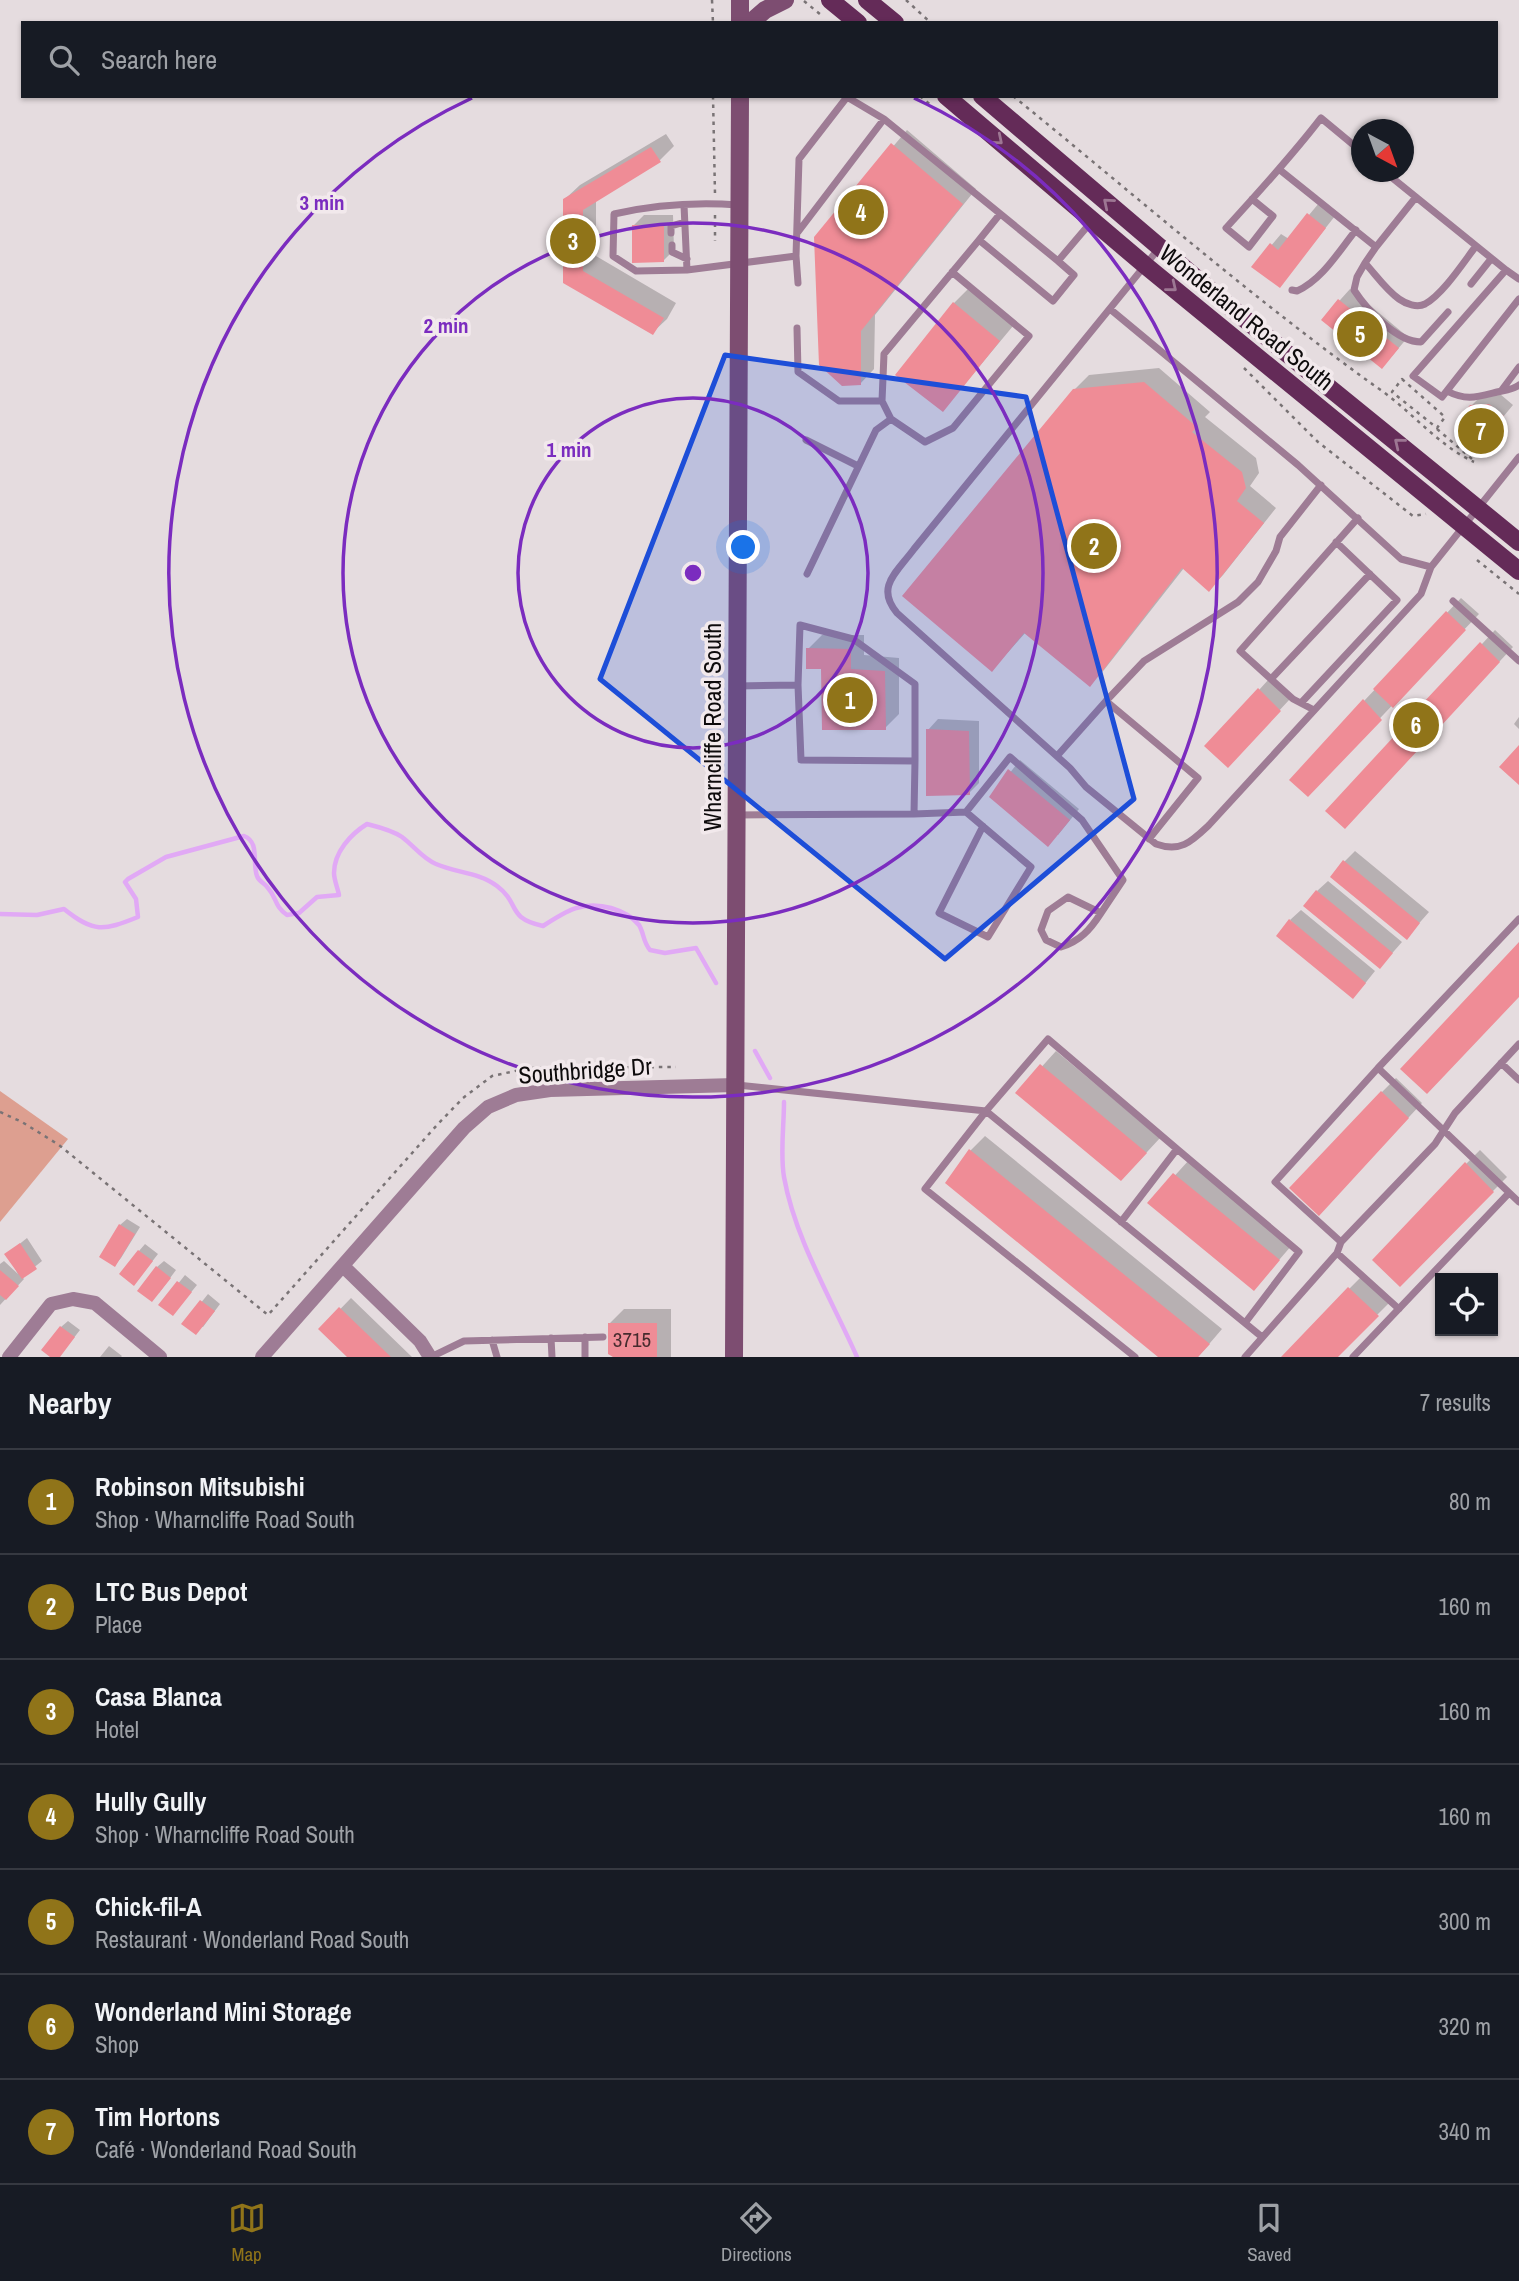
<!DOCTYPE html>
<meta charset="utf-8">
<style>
:root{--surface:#171b24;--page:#242831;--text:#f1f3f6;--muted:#9ea1a6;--line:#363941;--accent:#907419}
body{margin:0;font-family:"Archivo Narrow",sans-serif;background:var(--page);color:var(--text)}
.controls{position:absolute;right:21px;bottom:21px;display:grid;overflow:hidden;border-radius:0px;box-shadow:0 2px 5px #0004}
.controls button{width:63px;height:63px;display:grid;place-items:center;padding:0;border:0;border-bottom:2px solid var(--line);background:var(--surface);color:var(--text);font:35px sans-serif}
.compass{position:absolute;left:1351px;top:119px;width:63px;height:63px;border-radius:50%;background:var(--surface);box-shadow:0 2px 5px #0004;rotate:139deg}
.you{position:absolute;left:744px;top:548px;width:24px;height:24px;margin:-18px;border:5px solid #fff;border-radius:50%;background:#1a73e8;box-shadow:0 0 0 10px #1a73e833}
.badge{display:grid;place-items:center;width:46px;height:46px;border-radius:50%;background:var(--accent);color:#fff;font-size:23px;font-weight:700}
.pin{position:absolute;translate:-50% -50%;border:4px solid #fff;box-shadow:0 2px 7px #0006}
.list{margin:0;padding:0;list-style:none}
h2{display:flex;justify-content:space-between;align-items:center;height:91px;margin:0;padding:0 28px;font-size:30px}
h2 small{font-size:23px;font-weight:400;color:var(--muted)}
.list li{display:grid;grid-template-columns:46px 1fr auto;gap:21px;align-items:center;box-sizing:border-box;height:105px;padding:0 28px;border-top:2px solid var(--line)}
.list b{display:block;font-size:26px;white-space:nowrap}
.list p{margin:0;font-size:23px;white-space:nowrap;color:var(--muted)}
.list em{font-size:23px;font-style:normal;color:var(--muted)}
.icon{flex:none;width:38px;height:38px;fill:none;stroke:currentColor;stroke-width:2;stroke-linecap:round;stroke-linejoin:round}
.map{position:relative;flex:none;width:1519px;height:1357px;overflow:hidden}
.search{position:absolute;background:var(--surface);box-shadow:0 2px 5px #0004;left:21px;right:21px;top:21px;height:77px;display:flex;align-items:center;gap:18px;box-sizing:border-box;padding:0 24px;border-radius:0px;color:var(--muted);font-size:26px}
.sheet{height:826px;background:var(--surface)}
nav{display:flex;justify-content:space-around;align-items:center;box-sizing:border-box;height:98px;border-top:2px solid var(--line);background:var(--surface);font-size:19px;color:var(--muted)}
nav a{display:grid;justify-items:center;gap:4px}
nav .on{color:var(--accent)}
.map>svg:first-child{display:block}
.green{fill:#dd9f90}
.shadow{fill:#0003}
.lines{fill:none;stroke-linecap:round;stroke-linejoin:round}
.stream{stroke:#e1a9f5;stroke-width:4.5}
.building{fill:#ef8c96}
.path{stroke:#797375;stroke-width:2.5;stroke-dasharray:3.5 5;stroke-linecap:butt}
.lane{stroke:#9e7c95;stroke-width:7}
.street{stroke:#9e7c95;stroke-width:14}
.secondary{stroke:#7d4d71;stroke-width:18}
.primary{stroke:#642b58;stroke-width:18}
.oneway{stroke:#9d7793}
.marked{fill:#1d4ed8;fill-opacity:0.2;stroke:#1d4ed8;stroke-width:5;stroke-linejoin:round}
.ring{fill:none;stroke:#7b2cbf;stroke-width:3.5}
.labels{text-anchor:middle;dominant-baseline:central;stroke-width:7;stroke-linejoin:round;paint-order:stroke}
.number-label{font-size:21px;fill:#462b2e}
.street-label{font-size:24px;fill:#0e0b0c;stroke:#f2e9ec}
.centre{fill:#7b2cbf;stroke:#f2e9ec;stroke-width:3.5}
.ring-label{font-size:21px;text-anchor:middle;font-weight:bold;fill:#7b2cbf;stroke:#f2e9ec;stroke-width:7;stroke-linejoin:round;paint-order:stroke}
</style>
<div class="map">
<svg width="1519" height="1357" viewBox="0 0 1519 1357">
<rect width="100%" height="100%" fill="#e5dcdf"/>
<path class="green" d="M 0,1091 L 68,1139 L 0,1222 Z"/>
<path class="shadow" d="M 907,130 L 976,189 L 875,315 L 874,369 L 860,384 L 816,238 Z
M 666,134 L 674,146 L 660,160 L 596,200 L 596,256 L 676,303 L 667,319 L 652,333 L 565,282 L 565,199 L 580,185 Z
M 1319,203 L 1335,216 L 1280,286 L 1254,266 L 1281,234 L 1289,239 Z
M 644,215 L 673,215 L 674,250 L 663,261 L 633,226 Z
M 968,289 L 1013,326 L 943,410 L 954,303 Z
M 1350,289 L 1408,337 L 1392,356 L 1323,319 Z
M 1159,368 L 1210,412 L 1205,417 L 1256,458 L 1259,473 L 1250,486 L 1276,508 L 1223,575 L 1209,589 L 1184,568 L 1104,670 L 1090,684 L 1026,632 L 992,670 L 1074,390 L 1089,375 Z
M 1500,394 L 1513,405 L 1493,429 L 1471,406 L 1482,395 Z
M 1461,598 L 1479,614 L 1308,794 L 1364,701 Z
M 1495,630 L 1513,647 L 1359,813 L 1327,811 Z
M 822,635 L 864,635 L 864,655 L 899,658 L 899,714 L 885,728 L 822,668 L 808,649 Z
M 1269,679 L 1290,699 L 1238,755 L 1259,690 Z
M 1519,717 L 1519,729 L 1514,724 Z
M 938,719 L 979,721 L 979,783 L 969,793 L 928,730 Z
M 1020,760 L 1079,809 L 1058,835 L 991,797 Z
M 1355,851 L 1429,912 L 1407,937 L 1344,862 Z
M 1328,881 L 1402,942 L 1380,967 L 1317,891 Z
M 1301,910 L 1375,971 L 1363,986 L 1290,920 Z
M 1056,1051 L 1160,1138 L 1135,1165 L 1018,1093 Z
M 1396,1078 L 1422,1103 L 1333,1199 L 1382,1092 Z
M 985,1136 L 1222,1329 L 1198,1357 L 948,1183 L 971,1150 Z
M 1480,1150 L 1507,1177 L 1400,1284 L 1466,1164 Z
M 1189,1160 L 1292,1245 L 1254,1289 L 1150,1203 Z
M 127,1219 L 140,1227 L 121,1258 L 115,1265 L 120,1225 Z
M 27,1238 L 42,1261 L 22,1277 L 24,1279 L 0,1305 L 0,1264 L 4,1261 L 18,1274 L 7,1254 Z
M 145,1244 L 158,1254 L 140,1277 L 139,1251 Z
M 164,1261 L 176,1270 L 159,1293 L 157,1267 Z
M 185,1275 L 197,1285 L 179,1307 L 161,1305 Z
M 1363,1275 L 1391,1301 L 1335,1357 L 1349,1289 Z
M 208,1294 L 220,1304 L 203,1327 L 184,1324 Z
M 351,1298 L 412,1357 L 350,1357 L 321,1329 Z
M 624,1309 L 671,1309 L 671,1357 L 615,1357 L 610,1323 Z
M 68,1321 L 80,1330 L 62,1353 L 61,1327 Z
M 109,1346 L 122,1356 L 121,1357 L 100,1357 Z"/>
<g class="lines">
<path class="stream" d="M 0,914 L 37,915 L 64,909 C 94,933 103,931 138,917 L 136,899 L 125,882 L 128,879 L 166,857 L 244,836 C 260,842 252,863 257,876 C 259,882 265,883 268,888 C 277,898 274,906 287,915 L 299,913 L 317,897 L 339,895 C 338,889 334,880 334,873 C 334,852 351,834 367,824 C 379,827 392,830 402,837 C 414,846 423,859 436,864 C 456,873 479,872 497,886 C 521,904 506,918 543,926 C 566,911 583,900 611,908 C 621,911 632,916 639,925 C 644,933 643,942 650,950 L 665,953 L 696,948 L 716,983
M 755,1051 L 770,1078
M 784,1102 C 784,1126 780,1154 784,1177 C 795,1239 832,1300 857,1357"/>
</g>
<path class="building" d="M 891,143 L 963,204 L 861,331 L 861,385 L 842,386 L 819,365 L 814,237 Z
M 651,147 L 661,162 L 583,210 L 583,271 L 664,318 L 653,335 L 563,283 L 563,199 Z
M 1307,213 L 1326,228 L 1280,288 L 1251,267 L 1270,243 L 1278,250 Z
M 632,225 L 664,225 L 664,262 L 632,263 Z
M 1338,299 L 1399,348 L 1382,369 L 1321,320 Z
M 953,302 L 1000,341 L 943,412 L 895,375 Z
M 1144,382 L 1197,427 L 1192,432 L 1242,472 L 1246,488 L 1237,501 L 1264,523 L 1209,592 L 1182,568 L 1090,687 L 1024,633 L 992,672 L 902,596 L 1073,389 Z
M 1489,404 L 1504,416 L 1483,441 L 1457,421 L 1470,405 Z
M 1446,611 L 1466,630 L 1393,708 L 1373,689 Z
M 1480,642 L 1500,662 L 1428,740 L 1407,720 Z
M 806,648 L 851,649 L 851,669 L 885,671 L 886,730 L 822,730 L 821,669 L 806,669 Z
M 1258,688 L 1281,711 L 1228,768 L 1204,746 Z
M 1363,699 L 1382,720 L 1308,797 L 1289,780 Z
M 926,729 L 969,731 L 970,795 L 926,796 Z
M 1398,732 L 1418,750 L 1345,829 L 1325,811 Z
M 1519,745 L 1519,785 L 1499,767 Z
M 1008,769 L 1070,820 L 1048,847 L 989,797 Z
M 1343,860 L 1420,923 L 1407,940 L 1330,877 Z
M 1316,890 L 1393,953 L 1380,969 L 1303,906 Z
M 1289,919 L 1366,983 L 1353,999 L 1276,936 Z
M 1519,942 L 1519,997 L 1427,1094 L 1400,1069 Z
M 1040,1064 L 1147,1153 L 1121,1181 L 1015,1093 Z
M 1381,1091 L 1409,1118 L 1319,1216 L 1289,1188 Z
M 969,1149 L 1210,1344 L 1198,1357 L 1158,1357 L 945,1183 Z
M 1465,1162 L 1494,1192 L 1400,1287 L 1372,1260 Z
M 1173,1173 L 1280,1260 L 1254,1291 L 1147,1203 Z
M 119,1224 L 135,1234 L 115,1267 L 99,1257 Z
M 20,1243 L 37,1269 L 22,1279 L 4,1254 Z
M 138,1250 L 153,1261 L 134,1286 L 119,1274 Z
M 156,1266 L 171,1278 L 152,1302 L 137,1291 Z
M 0,1270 L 19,1286 L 6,1300 L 0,1295 Z
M 177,1281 L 192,1292 L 173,1316 L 158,1305 Z
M 1348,1287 L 1379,1316 L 1338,1357 L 1281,1357 Z
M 200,1300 L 215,1311 L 196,1335 L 181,1324 Z
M 339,1307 L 391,1357 L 347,1357 L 318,1329 Z
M 608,1323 L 657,1323 L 657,1357 L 613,1357 L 608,1354 Z
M 60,1326 L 75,1337 L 60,1357 L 50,1357 L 41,1350 Z"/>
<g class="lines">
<path class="path" d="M 712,0 L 713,23
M 906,0 L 931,23
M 804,1 L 821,15
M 713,96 L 715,194
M 920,96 L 933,107
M 1013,96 C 1135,195 1254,300 1382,391 C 1414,414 1438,445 1474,462
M 715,215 L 715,241
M 1244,368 L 1318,442 L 1413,516 L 1426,514
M 1402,379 L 1445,417 L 1437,428 L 1392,392 Z
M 1437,429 L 1472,459
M 1477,560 L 1519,594
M 0,1112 L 22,1122 L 59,1145 L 268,1315 L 437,1125 L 463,1098 L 492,1076 L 529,1068 L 676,1067"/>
<path class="lane" d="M 1280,170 L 1376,247 L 1365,263 C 1376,275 1386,290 1399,299 C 1406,304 1417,308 1425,304 C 1443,294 1463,263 1476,246
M 1385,172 L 1506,270
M 1252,199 L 1273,216 L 1249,247 L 1226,228 C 1259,192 1291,157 1321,118 L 1362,152
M 684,205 L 687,270
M 738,205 C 697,202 654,205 614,214 L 613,256 L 636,271 L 687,270 L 796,256
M 798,232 L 884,119
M 671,233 L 671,226 L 685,222
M 979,240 L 1000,214
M 672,245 L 672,252 L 687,259
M 1376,247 L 1416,197
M 1365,263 L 1357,277 L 1354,290 C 1367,310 1397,342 1421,342 L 1448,312
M 1519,279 L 1506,270 L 1413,376 L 1442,397 L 1519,299
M 798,283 L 796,256 L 799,159 L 847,97 L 884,119 L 1058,261 L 1092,221
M 1471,284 L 1491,259
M 1292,290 L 1297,291 C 1322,280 1339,251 1356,230
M 1110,309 L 1298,465 L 1401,559 L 1431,567 L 1421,594 L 1209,825 C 1192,841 1181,853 1156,844 L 1086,787 L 1070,768 L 897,613 C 875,587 897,572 914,549 L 1160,247
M 797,328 L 798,372 L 839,401 L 882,401 L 884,354 L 979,240 L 1053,301 L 1074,275 L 1058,261
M 1447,391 C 1466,401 1477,397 1497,392 C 1505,390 1512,390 1519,385
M 1501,391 L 1519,367
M 882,401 L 891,419 L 925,442 L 953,428 L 1029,336 L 952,272
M 806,440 L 858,466
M 1431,567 L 1519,457
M 807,574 L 876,430 L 891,419
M 1453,601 L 1519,661
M 1271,679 L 1370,574
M 737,686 L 798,685
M 1106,701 L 1144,661 L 1238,602 L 1258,582 L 1276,551 L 1280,537 L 1321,485
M 1301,703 L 1397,600 L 1336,542
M 1314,710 L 1293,699 L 1240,651 L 1358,518
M 1057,756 L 1106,701 L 1198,778 L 1149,839
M 966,812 L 1010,757 L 1082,820 L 1123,880 L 1101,913 L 1068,897 L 1048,911 L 1041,930 L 1046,940 L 1061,947 C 1080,941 1090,930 1101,913
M 914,814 L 966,812 L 1031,867 L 988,937 L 939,913 L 983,826
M 737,815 L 914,814 L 915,761 L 801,760 L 798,685 L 800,625 L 853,639 L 915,684 L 915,761
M 1501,1063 L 1519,1080
M 1378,1068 L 1519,1202
M 737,1085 L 986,1111 L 925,1189 L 1135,1357
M 1177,1149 L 1048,1039 L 986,1111 L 1262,1337
M 1121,1222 L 1177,1149 L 1299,1252 L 1245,1323
M 1341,1242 L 1275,1182 L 1378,1068 L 1519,919
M 1337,1253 L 1399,1309
M 551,1338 L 552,1357
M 492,1340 L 497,1357
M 431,1357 L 464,1341 L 603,1337
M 585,1357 L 585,1337
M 1245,1357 L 1337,1253 L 1341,1242 L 1435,1144 L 1455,1113 L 1519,1044
M 1353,1357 L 1509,1193"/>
<path class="street" d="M 343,1266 L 420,1341 L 430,1357
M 9,1357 L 51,1304 L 73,1299 L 95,1303 L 160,1357
M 262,1357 L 464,1128 L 488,1107 L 516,1095 L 550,1090 L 735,1085"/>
<path class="secondary" d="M 740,23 L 740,0
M 750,23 L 765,10 L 785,0
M 734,1357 L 740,96"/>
<path class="primary" d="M 830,0 L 858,23
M 867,0 L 895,23
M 946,96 L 1146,266 L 1519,571
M 982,96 L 1230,307 L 1519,542"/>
</g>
<defs><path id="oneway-chevron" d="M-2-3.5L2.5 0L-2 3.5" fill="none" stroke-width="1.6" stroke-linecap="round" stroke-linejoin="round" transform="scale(1.75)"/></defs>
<g class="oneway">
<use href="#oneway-chevron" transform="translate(998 140) rotate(40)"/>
<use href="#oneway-chevron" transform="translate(1108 203) rotate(-140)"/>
<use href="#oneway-chevron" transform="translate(1172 287) rotate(39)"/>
<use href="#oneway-chevron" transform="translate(1399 443) rotate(-141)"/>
</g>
<path class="marked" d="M 725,355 L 1026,397 L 1134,799 L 945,959 L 600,679 Z"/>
<g class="ring">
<circle cx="693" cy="573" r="175"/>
<circle cx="693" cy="573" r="350"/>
<path d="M914 98A524 524 0 1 1 472 98"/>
</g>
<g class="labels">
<g class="number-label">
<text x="632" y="1339">3715</text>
</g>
<g class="street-label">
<text transform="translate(1247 317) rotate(39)">Wonderland Road South</text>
<text transform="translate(712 727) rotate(-90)">Wharncliffe Road South</text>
<text transform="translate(585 1070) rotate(-4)">Southbridge Dr</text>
</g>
</g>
<circle cx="693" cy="573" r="10" class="centre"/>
<g class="ring-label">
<text x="322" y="210">3 min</text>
<text x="446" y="333">2 min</text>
<text x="569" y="457">1 min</text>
</g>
</svg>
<div class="controls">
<button><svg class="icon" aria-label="locate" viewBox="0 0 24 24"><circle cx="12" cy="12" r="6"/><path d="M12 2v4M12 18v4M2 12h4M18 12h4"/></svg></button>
</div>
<svg class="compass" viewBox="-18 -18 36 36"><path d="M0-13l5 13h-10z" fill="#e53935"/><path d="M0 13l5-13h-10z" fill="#9ea1a6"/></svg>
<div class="you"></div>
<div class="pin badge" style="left:850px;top:700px">1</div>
<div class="pin badge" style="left:1094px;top:546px">2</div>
<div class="pin badge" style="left:573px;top:241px">3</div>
<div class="pin badge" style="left:861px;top:212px">4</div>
<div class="pin badge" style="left:1360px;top:334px">5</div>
<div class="pin badge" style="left:1416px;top:725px">6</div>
<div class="pin badge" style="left:1481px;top:431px">7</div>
<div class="search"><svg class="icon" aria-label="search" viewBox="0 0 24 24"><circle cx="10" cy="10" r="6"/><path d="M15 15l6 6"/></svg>Search here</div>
</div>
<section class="sheet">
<h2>Nearby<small>7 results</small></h2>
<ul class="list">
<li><span class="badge">1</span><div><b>Robinson Mitsubishi</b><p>Shop · Wharncliffe Road South</p></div><em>80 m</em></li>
<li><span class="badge">2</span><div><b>LTC Bus Depot</b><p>Place</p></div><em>160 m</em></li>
<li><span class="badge">3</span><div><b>Casa Blanca</b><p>Hotel</p></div><em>160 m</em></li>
<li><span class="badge">4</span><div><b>Hully Gully</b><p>Shop · Wharncliffe Road South</p></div><em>160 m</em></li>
<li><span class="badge">5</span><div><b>Chick-fil-A</b><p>Restaurant · Wonderland Road South</p></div><em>300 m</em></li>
<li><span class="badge">6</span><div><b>Wonderland Mini Storage</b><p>Shop</p></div><em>320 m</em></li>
<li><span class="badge">7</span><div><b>Tim Hortons</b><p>Café · Wonderland Road South</p></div><em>340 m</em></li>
</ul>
</section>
<nav>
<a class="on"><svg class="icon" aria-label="map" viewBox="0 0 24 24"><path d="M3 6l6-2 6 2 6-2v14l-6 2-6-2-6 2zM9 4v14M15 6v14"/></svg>Map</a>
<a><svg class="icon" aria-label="directions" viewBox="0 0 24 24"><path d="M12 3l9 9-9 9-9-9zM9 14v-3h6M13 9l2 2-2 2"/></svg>Directions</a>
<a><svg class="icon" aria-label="saved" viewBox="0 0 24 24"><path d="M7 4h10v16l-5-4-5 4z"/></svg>Saved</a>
</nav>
